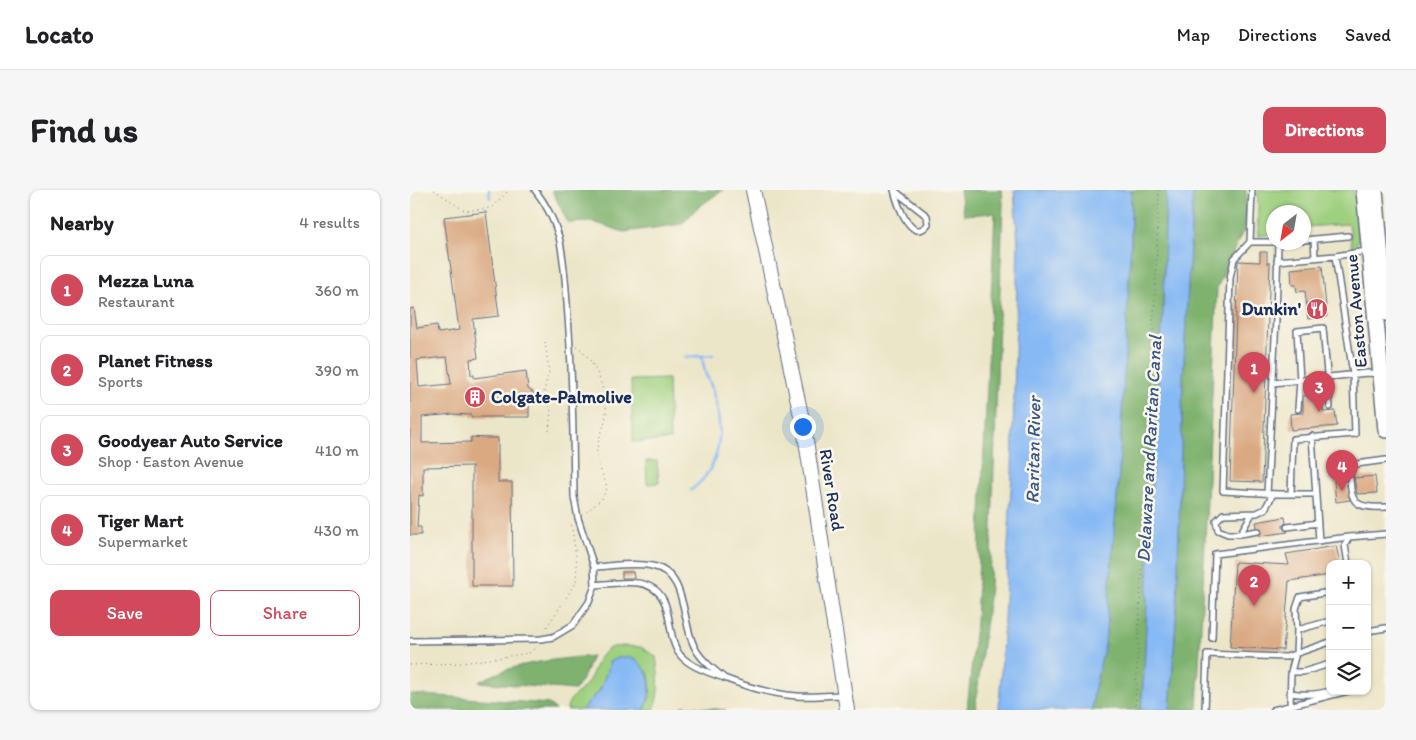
<!DOCTYPE html>
<meta charset="utf-8">
<style>
:root{--surface:#fff;--page:#f6f6f6;--text:#202124;--muted:#757577;--line:#e0e0e0;--accent:#d1495b}
body{margin:0;font-family:Itim,sans-serif;background:var(--page);color:var(--text)}
.controls{position:absolute;right:15px;bottom:15px;display:grid;overflow:hidden;border-radius:10px;box-shadow:0 1px 4px #0004}
.controls button{width:45px;height:45px;display:grid;place-items:center;padding:0;border:0;border-bottom:1px solid var(--line);background:var(--surface);color:var(--text);font:25px sans-serif}
.compass{position:absolute;left:856px;top:15px;width:45px;height:45px;border-radius:50%;background:var(--surface);box-shadow:0 1px 4px #0004;rotate:211deg}
.you{position:absolute;left:392px;top:236px;width:18px;height:18px;margin:-12px;border:4px solid #fff;border-radius:50%;background:#1a73e8;box-shadow:0 0 0 8px #1a73e833}
.badge{display:grid;place-items:center;width:32px;height:32px;border-radius:50%;background:var(--accent);color:#fff;font-size:16px;font-weight:700}
.pin{position:absolute;translate:-50% -41px;filter:drop-shadow(0 1px 2px #0008)}
.pin::after{content:'';position:absolute;top:26px;width:18px;height:15px;background:inherit;clip-path:polygon(0 0,100% 0,50% 100%)}
.list{margin:0;padding:0;list-style:none}
h2{display:flex;justify-content:space-between;align-items:center;height:65px;margin:0;padding:0 20px;font-size:21px}
h2 small{font-size:16px;font-weight:400;color:var(--muted)}
.list li{display:grid;grid-template-columns:32px 1fr auto;gap:15px;align-items:center;box-sizing:border-box;height:70px;margin:0 10px 10px;padding:0 10px;border:1px solid var(--line);border-radius:10px}
.list b{display:block;font-size:19px;white-space:nowrap}
.list p{margin:0;font-size:16px;white-space:nowrap;color:var(--muted)}
.list em{font-size:16px;font-style:normal;color:var(--muted)}
.actions{display:flex;gap:10px;padding:15px 20px}
.actions a{flex:1;padding:11px 0;border:1px solid var(--accent);border-radius:10px;text-align:center;font-size:18px;color:var(--accent)}
.actions .main{background:var(--accent);color:#fff}
.icon{flex:none;width:28px;height:28px;fill:none;stroke:currentColor;stroke-width:2;stroke-linecap:round;stroke-linejoin:round}
.map{position:relative;flex:none;width:976px;height:520px;overflow:hidden;border-radius:10px}
header{display:flex;align-items:center;gap:30px;box-sizing:border-box;height:70px;padding:0 25px;background:var(--surface);border-bottom:1px solid var(--line)}
header strong{font-size:24px}
nav{display:flex;gap:28px;margin-inline-start:auto;font-size:18px}
.intro{display:flex;align-items:center;justify-content:space-between;box-sizing:border-box;height:120px;padding:0 30px}
h1{margin:0;font-size:35px}
.button{padding:12px 22px;border-radius:10px;background:var(--accent);color:#fff;font-size:18px;font-weight:700}
main{display:flex;gap:30px;padding:0 30px}
aside{flex:1;background:var(--surface);border-radius:10px;box-shadow:0 1px 4px #0004}
.map>svg:first-child{display:block}
.green{fill:#9fd07f;stroke:#5d806e}
.forest{fill:#7fb26e;stroke:#4d7066}
.water{fill:#87b9f4;stroke:#5174a9}
.lines{fill:none;stroke-linecap:round;stroke-linejoin:round}
.stream{stroke:#87b9f4;stroke-width:2.5}
.building{fill:#daa982;fill-rule:evenodd}
.service-casing{stroke:#646f83;stroke-width:8}
.secondary-casing{stroke:#646f83;stroke-width:16}
.primary-casing{stroke:#646f83;stroke-width:18}
.path{stroke:#646f83;stroke-width:1;stroke-dasharray:1 4;stroke-linecap:butt}
.service{stroke:#fff;stroke-width:5}
.secondary{stroke:#fff;stroke-width:14}
.primary{stroke:#fff;stroke-width:15}
.labels{text-anchor:middle;dominant-baseline:central;stroke-width:5;stroke-linejoin:round;paint-order:stroke}
.poi-label{font-size:18px;font-weight:bold;fill:#1b2f5e;stroke:#fbf7ec;text-anchor:end}
.street-label{font-size:18px;fill:#1b2f5e;stroke:#fbf7ec}
.water-label{font-size:19px;font-style:italic;fill:#3b588b;stroke:#fbf7ec}
</style>
<header>
<strong>Locato</strong>
<nav><a>Map</a><a>Directions</a><a>Saved</a></nav>
</header>
<div class="intro"><h1>Find us</h1><a class="button">Directions</a></div>
<main>
<aside>
<h2>Nearby<small>4 results</small></h2>
<ul class="list">
<li><span class="badge">1</span><div><b>Mezza Luna</b><p>Restaurant</p></div><em>360 m</em></li>
<li><span class="badge">2</span><div><b>Planet Fitness</b><p>Sports</p></div><em>390 m</em></li>
<li><span class="badge">3</span><div><b>Goodyear Auto Service</b><p>Shop · Easton Avenue</p></div><em>410 m</em></li>
<li><span class="badge">4</span><div><b>Tiger Mart</b><p>Supermarket</p></div><em>430 m</em></li>
</ul>
<div class="actions"><a class="main">Save</a><a>Share</a></div>
</aside>
<div class="map">
<svg width="976" height="520" viewBox="0 0 976 520">
<rect width="100%" height="100%" fill="#fbf7ec"/>
<filter id="ink" filterUnits="userSpaceOnUse"><feTurbulence type="fractalNoise" baseFrequency=".02" numOctaves="2"/><feDisplacementMap in="SourceGraphic" scale="10" xChannelSelector="R" yChannelSelector="G"/><feConvolveMatrix kernelMatrix="1 2 1 2 8 2 1 2 1" color-interpolation-filters="sRGB"/></filter>
<filter id="wash" filterUnits="userSpaceOnUse"><feTurbulence type="fractalNoise" baseFrequency=".0096" numOctaves="4" result="noise"/><feDisplacementMap in="SourceGraphic" scale="20" xChannelSelector="R" yChannelSelector="G"/><feGaussianBlur stdDeviation="1.12" result="paint"/><feColorMatrix in="noise" values="0 0 0 0 0 0 0 0 0 0 0 0 0 0 0 0 0 1.4 0 .05"/><feComposite in="paint" operator="in"/></filter>
<g filter="url(#wash)">
<rect width="100%" height="100%" fill="#ece6c9"/>
<path class="green" d="M 848,0 L 944,0 L 949,48 L 947,54 L 942,59 L 939,34 L 894,37 L 894,22 L 864,22 L 863,44 L 848,46 Z
M 258,189 L 260,250 L 223,252 L 221,190 Z
M 236,271 L 247,271 L 249,293 L 237,294 Z
M 213,456 L 231,457 L 246,467 C 249,487 250,501 244,520 L 234,520 C 241,509 242,494 238,482 L 211,467 L 201,471 L 190,500 L 172,520 L 157,520 C 157,508 168,504 175,496 C 185,484 184,470 198,459 C 202,456 208,457 213,456 Z"/>
<path class="forest" d="M 142,0 L 313,0 L 287,18 L 272,34 L 214,42 L 183,32 L 158,33 Z
M 550,0 L 592,0 L 593,13 L 580,396 L 565,520 L 557,520 L 566,433 L 585,23 L 554,25 Z
M 721,0 L 756,0 L 753,123 L 745,231 L 734,481 L 731,520 L 682,520 L 684,501 L 695,454 L 709,283 L 721,50 Z
M 783,0 L 836,0 L 837,32 L 807,98 L 787,520 L 760,520 L 767,415 L 773,188 Z
M 182,466 L 175,484 L 165,500 L 69,492 C 105,472 141,470 182,466 Z
M 0,504 L 139,514 L 146,520 L 0,520 Z
M 273,516 L 316,520 L 269,520 Z"/>
<path class="water" d="M 604,0 L 721,0 L 721,50 L 709,283 L 695,454 L 684,501 L 682,520 L 589,520 L 602,283 L 608,53 Z
M 756,0 L 783,0 L 773,188 L 767,415 L 760,520 L 731,520 L 734,481 L 745,231 L 753,123 Z
M 211,467 C 240,466 246,500 234,520 L 172,520 L 190,500 L 199,476 L 199,472 Z"/>
<g class="lines">
<path class="stream" d="M 79,0 L 80,8
M 275,167 L 303,165
M 281,300 C 314,276 314,235 302,199 C 301,194 298,189 296,185 C 294,179 293,172 292,166"/>
</g>
<g id="blocks">
<path class="building" d="M 76,22 L 89,126 L 63,129 L 68,168 L 60,169 L 61,185 L 64,185 L 64,188 L 116,181 L 118,199 L 124,203 L 119,208 L 119,227 L 61,227 L 61,225 L 43,224 L 12,227 L 12,253 L 61,252 L 61,247 L 77,248 L 88,248 L 88,292 L 102,292 L 103,396 L 62,396 L 62,276 L 13,277 L 13,306 L 9,305 L 7,337 L 11,337 L 11,345 L 0,345 L 0,119 L 4,118 L 7,138 L 27,135 L 28,143 L 49,140 L 34,27 ZM 37,167 L 41,194 L 9,197 L 7,170 Z
M 850,62 L 857,62 L 857,73 L 860,73 L 852,292 L 820,291 L 828,71 L 850,72 Z
M 912,76 L 917,127 L 898,129 L 895,101 L 887,102 L 886,95 L 882,95 L 881,79 Z
M 912,204 L 913,222 L 925,221 L 927,236 L 881,240 L 880,224 L 893,223 L 893,206 Z
M 965,286 L 967,303 L 947,304 L 944,288 Z
M 936,290 L 940,310 L 926,312 L 924,291 Z
M 875,327 L 876,333 L 873,335 L 873,338 L 878,342 L 849,346 L 852,340 L 847,337 L 846,332 Z
M 926,356 L 930,374 L 920,374 L 920,385 L 879,391 L 873,460 L 820,457 L 825,372 L 879,375 L 876,364 Z
M 212,382 L 223,382 L 224,388 L 212,388 Z"/>
</g>
</g>
<g filter="url(#ink)">
<use href="#blocks" fill-opacity="0" stroke="#646f83" stroke-width="1"/>
<g class="lines">
<g class="service-casing">
<path id="service" d="M 484,0 C 487,12 501,56 518,34 L 517,26 L 485,1
M 904,49 L 905,67
M 894,50 L 938,46
M 840,52 L 842,0
M 872,52 L 840,52 L 824,69 L 820,88 L 813,301 L 869,304 L 906,304
M 867,71 L 925,66 L 957,61
M 863,193 L 957,183 L 970,184
M 888,219 L 890,190 L 887,141 L 913,138 L 920,217
M 902,246 L 909,351
M 976,270 L 939,275 C 942,308 937,319 976,317
M 857,304 L 866,129 L 868,53
M 881,304 L 883,249 L 945,244 L 943,184 L 925,66
M 842,324 L 830,344 L 818,344 L 808,340 L 806,331 L 813,324 L 847,323 L 855,319 L 863,304
M 877,337 L 908,333
M 830,344 L 848,341
M 938,374 L 935,355 L 939,347 L 976,344
M 184,377 C 201,376 225,372 242,376 C 278,383 271,430 284,456 C 290,469 302,478 313,487
M 185,395 C 208,393 242,385 254,411 C 258,420 259,431 261,441 C 263,450 265,461 273,468 C 284,478 300,483 314,488 C 337,497 362,504 387,506 C 402,507 418,505 433,505
M 887,440 L 920,431
M 957,441 L 976,438
M 802,448 L 805,364 L 939,347
M 0,451 L 131,449 L 143,447 L 163,435 L 179,412 L 185,395 L 184,377 L 168,328 L 164,307 C 163,247 163,187 158,127 C 156,101 155,73 149,47 C 144,30 136,14 125,0
M 881,482 L 893,482 L 920,474
M 880,503 C 894,505 907,505 920,501
M 880,516 L 881,482 L 886,463 L 887,440 L 886,419 L 890,407 L 920,402
M 795,520 L 797,464 L 876,467 L 920,452
M 863,520 L 938,501"/>
</g>
<g class="secondary-casing">
<path id="secondary" d="M 343,0 L 395,244 L 437,520"/>
</g>
<g class="primary-casing">
<path id="primary" d="M 954,0 L 976,240
M 965,0 L 976,123"/>
</g>
<path class="path" d="M 24,0 L 55,21 L 81,18 L 99,0
M 135,152 L 139,181 L 134,201 L 141,221 L 139,242
M 166,156 C 184,166 198,204 196,224 C 195,238 186,250 187,265 C 187,277 195,287 197,298 L 192,309 L 174,324
M 134,441 L 166,393 L 167,373 L 161,332
M 0,475 L 53,473 L 119,463 L 127,456
M 725,520 L 746,80 L 749,0"/>
<use href="#service" class="service"/>
<use href="#secondary" class="secondary"/>
<use href="#primary" class="primary"/>
</g>
</g>
<defs>
<g id="restaurant-disc" transform="scale(1.125)"><circle r="9.5" fill="#d1495b" stroke="#fbf7ec"/><path d="M-5-6h1v4h1v-4h1v4h1v-4h1v5L-1.5 .5V6h-2V.5L-5-1ZM5-6V6H3V1.5H1.5Q1.5-4 5-6Z" fill="#fff"/></g>
<g id="building-disc" transform="scale(1.125)"><circle r="9.5" fill="#d1495b" stroke="#fbf7ec"/><path d="M-4-6H4V6H1V3H-1V6H-4ZM-2.5-4.3h1.7v1.8h-1.7ZM.8-4.3h1.7v1.8H.8ZM-2.5-1h1.7V.8h-1.7ZM.8-1h1.7V.8H.8Z" fill="#fff"/></g>
</defs>
<g fill-rule="evenodd">
<use href="#restaurant-disc" x="907" y="119"/>
<use href="#building-disc" x="65" y="207"/>
</g>
<g class="labels">
<g class="poi-label">
<text x="891" y="119">Dunkin'</text>
<text x="81" y="207" text-anchor="start">Colgate-Palmolive</text>
</g>
<g class="street-label">
<text transform="translate(946 121) rotate(-95)">Easton Avenue</text>
<text transform="translate(422 300) rotate(81)">River Road</text>
</g>
<g class="water-label">
<text transform="translate(739 259) rotate(-87)">Delaware and Raritan Canal</text>
<text transform="translate(623 260) rotate(-89)">Raritan River</text>
</g>
</g>
</svg>
<div class="controls">
<button>+</button>
<button>−</button>
<button><svg class="icon" aria-label="layers" viewBox="0 0 24 24"><path d="M12 4l9 5-9 5-9-5zM3 14l9 5 9-5"/></svg></button>
</div>
<svg class="compass" viewBox="-18 -18 36 36"><path d="M0-13l5 13h-10z" fill="#e53935"/><path d="M0 13l5-13h-10z" fill="#757577"/></svg>
<div class="you"></div>
<div class="pin badge" style="left:844px;top:203px">1</div>
<div class="pin badge" style="left:844px;top:416px">2</div>
<div class="pin badge" style="left:909px;top:222px">3</div>
<div class="pin badge" style="left:932px;top:301px">4</div>
</div>
</main>
